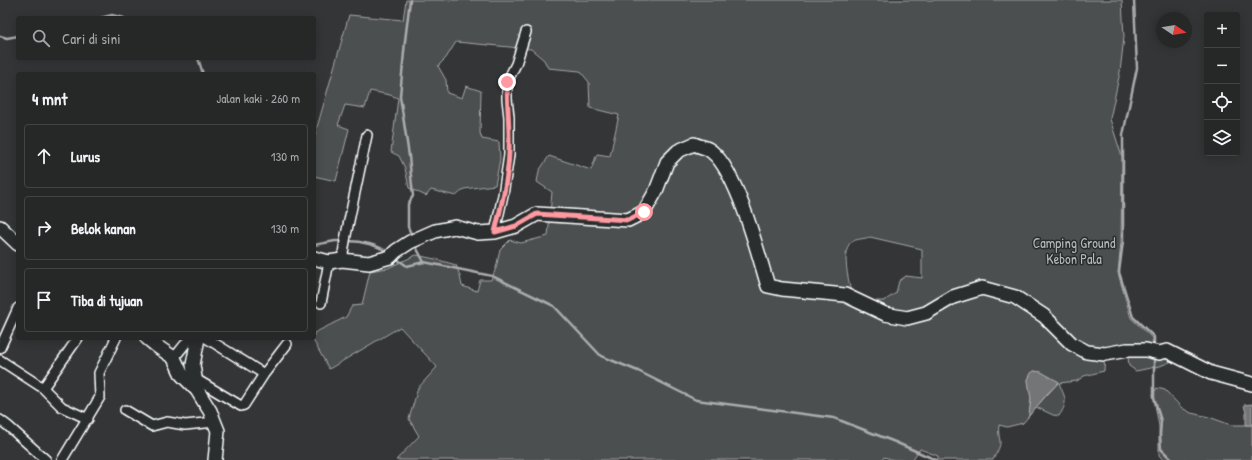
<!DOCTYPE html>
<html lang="id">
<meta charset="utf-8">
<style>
:root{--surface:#262828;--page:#323434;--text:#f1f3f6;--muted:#a4a6a8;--line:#424445}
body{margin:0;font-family:"Patrick Hand",sans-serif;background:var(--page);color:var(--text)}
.controls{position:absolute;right:12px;top:12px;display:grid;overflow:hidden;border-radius:4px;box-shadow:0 2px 10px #0003}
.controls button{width:36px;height:36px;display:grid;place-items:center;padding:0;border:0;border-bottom:1px solid var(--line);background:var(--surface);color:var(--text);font:20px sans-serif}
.compass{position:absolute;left:1156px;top:12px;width:36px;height:36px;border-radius:50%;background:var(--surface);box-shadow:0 2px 10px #0003;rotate:102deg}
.stop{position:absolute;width:12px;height:12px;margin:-9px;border:3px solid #ff9aa2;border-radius:50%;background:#fff}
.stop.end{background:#ff9aa2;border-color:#fff;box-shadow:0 1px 4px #0008}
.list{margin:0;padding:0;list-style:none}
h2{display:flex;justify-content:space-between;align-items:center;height:52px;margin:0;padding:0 16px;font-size:17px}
h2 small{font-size:13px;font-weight:400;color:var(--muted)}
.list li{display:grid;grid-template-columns:26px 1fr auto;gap:12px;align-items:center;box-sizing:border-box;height:64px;margin:0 8px 8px;padding:0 8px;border:1px solid var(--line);border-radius:4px}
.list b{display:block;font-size:15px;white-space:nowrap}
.list em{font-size:13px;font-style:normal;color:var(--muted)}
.icon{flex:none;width:22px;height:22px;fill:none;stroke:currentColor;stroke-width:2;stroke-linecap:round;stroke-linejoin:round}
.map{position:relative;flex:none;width:1252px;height:460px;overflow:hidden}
.search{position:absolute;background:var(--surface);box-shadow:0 2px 10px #0003;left:16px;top:16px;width:300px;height:44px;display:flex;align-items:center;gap:10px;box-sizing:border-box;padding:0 14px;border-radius:4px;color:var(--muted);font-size:15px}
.panel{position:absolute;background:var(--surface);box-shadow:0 2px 10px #0003;left:16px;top:72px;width:300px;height:268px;border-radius:4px}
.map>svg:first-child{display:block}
.green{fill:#4c4f50;stroke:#a6a7a8;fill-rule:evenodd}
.water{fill:#737576;stroke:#abacad}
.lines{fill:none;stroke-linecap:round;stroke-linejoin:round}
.stream{stroke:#abacad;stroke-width:2.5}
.street-casing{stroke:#fff;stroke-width:12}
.secondary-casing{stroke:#fff;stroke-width:16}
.street{stroke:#2a2d2e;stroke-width:9}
.secondary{stroke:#2a2d2e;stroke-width:13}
.route{stroke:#ff9aa2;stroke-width:5}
.labels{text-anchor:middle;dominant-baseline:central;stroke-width:3;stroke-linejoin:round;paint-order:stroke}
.park-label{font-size:14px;fill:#b7b9b9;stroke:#2a2d2e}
</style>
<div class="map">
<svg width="1252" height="460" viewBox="0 0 1252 460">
<rect width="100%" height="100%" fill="#333536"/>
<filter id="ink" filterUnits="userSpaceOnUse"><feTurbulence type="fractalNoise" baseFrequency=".025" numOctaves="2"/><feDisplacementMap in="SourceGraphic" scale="8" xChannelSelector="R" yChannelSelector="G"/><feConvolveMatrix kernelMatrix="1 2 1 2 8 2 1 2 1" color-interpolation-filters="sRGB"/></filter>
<g filter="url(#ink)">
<path class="green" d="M 406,0 L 1122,0 L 1124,37 L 1120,72 L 1110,119 L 1122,157 L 1121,242 L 1118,273 L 1131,318 L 1152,338 L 1153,349 L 1173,352 L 1170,362 L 1160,366 L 1136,371 L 1129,366 L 1127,349 L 1105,351 L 1104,371 L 1084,376 L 1077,381 L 1059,383 C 1065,398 1069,401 1059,416 L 1053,415 L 1036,407 L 1059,382 L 1041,372 L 1034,371 L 1029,377 L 1028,380 L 1031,399 L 1029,416 L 1023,423 L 1007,427 L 999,425 C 998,431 999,435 1000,441 C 1001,447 995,455 993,460 L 938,460 L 938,456 L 920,449 L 912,460 L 894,460 L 884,457 L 882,460 L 396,460 L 419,436 L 409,419 L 418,388 L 437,367 L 400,327 L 329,369 L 312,338 L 314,338 L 314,333 L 346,317 L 352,306 L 362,305 L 370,271 L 388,268 L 416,255 L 435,259 L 456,265 L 460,276 L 462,286 L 477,291 L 480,280 L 491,280 L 496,268 L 500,250 L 510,240 L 521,243 L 548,236 L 552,192 L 537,182 L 539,171 L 549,156 L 591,170 L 597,154 L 610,156 L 619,115 L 590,108 L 589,82 L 580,71 L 548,68 L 544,60 L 531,49 L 456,42 L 446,58 L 438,66 L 446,80 L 447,93 L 462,98 L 466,86 L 481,91 L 480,133 L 482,139 L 499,142 L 500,159 L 495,185 L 464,189 L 456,196 L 431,190 L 426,196 L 409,188 L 405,168 L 399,156 L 391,152 L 398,98 L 390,95 L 370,91 L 365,108 L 345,105 L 338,125 L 349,129 L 336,181 L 314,176 L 314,138 L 349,15 L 403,20 ZM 870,237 L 922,249 L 922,278 L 906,276 L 899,281 L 896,293 L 884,301 L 870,301 L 851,293 C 849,281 841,251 851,242 C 855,239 864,239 870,237 Z
M 1157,388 L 1165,390 L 1182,408 L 1191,413 L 1209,417 L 1231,425 L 1252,425 L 1252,460 L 1163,460 L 1159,455 L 1159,426 L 1153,394 Z"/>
<path class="water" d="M 1034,371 L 1041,372 L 1059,382 L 1047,394 L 1029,416 L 1031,399 L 1028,380 L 1031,373 Z
M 1252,404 L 1252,425 L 1246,425 L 1246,413 L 1244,405 Z"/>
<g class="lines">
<path class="stream" d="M 410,0 L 405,41 L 400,96 L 409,156 L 413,196 L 408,204 L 408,227 L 412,236
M 1134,0 L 1137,68 L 1123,135 L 1123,241 L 1119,272 L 1133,317 L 1154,337 L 1154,347
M 100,18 L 112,15 L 124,18
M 0,36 L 7,38 L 18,36
M 198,58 L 203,74
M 348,241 C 361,241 378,245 389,253
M 314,245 L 335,241 L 343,241
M 415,245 L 424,262 L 492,276 L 554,306 L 601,356 L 638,371 L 696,400 L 834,418 L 895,442 L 936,460
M 394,257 L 407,266 L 424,262
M 1154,356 L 1154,397 L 1161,421 L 1160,435 L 1161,449 L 1172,460"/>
<g class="street-casing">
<path id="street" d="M 495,232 L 503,195 L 509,155 L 509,117 L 507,99 L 507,82 L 516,64 L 526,32
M 342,260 L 346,235 L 367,135
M 321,303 L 329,262
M 0,348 L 18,308
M 174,358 L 190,338
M 0,360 L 43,388 L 62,407 L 88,419
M 264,374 L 287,344
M 194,378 L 241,406 L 244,405 L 264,374 L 206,338
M 43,388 L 78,338
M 125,410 L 152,426 L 167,422 L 185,425 L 215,422
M 0,420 L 8,426 L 46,460
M 62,460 L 100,397 L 99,373 L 116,338"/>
</g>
<g class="secondary-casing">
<path id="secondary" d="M 0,227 L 18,244
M 314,258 L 329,262 L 342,260 L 369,263 L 390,257 L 396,251 L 410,242 L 435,231 L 455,227 L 478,233 L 495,232 L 516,226 L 537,214 L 628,220 L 644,212 L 656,191 L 667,162 L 678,151 L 694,144 C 698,146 704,147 708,149 C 736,165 758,254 768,286 L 782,289 L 845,295 L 885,314 L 907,318 L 926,313 L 953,297 L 982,288 L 1015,297 L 1044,316 L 1072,344 L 1087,352 L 1105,354 L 1127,350 L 1146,350 L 1159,353 L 1167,351 L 1211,373 L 1252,384
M 147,338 L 158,347 L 174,358 L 182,375 L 197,390 L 210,411 L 218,431 L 215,460
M 197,390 L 193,365 L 198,338"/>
</g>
<use href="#street" class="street"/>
<use href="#secondary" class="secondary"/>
</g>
</g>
<g class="lines" filter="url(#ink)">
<path class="route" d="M 507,82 C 507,106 510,129 509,153 C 508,179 501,207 495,232 L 516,226 L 537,214 L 628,220 L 644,212"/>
</g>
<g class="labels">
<g class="park-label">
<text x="1074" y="242">Camping Ground<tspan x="1074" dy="16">Kebon Pala</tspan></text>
</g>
</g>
</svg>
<div class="controls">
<button>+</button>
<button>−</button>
<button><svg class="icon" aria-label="locate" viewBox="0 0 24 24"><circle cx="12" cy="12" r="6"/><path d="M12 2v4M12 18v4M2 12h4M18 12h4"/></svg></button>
<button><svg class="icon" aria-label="layers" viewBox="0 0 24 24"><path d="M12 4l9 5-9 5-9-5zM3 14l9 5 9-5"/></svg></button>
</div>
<svg class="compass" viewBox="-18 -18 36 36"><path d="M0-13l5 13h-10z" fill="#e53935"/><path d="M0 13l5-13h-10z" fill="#a4a6a8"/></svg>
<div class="stop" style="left:644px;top:212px"></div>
<div class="stop end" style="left:507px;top:82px"></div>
<div class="search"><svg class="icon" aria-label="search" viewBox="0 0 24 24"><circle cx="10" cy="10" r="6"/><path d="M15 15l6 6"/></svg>Cari di sini</div>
<section class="panel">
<h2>4 mnt<small>Jalan kaki · 260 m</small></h2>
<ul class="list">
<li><svg class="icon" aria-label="ahead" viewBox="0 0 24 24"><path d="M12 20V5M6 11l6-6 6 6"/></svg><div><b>Lurus</b></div><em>130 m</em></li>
<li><svg class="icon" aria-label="right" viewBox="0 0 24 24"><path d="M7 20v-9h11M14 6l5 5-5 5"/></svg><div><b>Belok kanan</b></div><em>130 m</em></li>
<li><svg class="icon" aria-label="arrive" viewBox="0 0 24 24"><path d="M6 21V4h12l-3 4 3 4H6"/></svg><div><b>Tiba di tujuan</b></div></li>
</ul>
</section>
</div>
